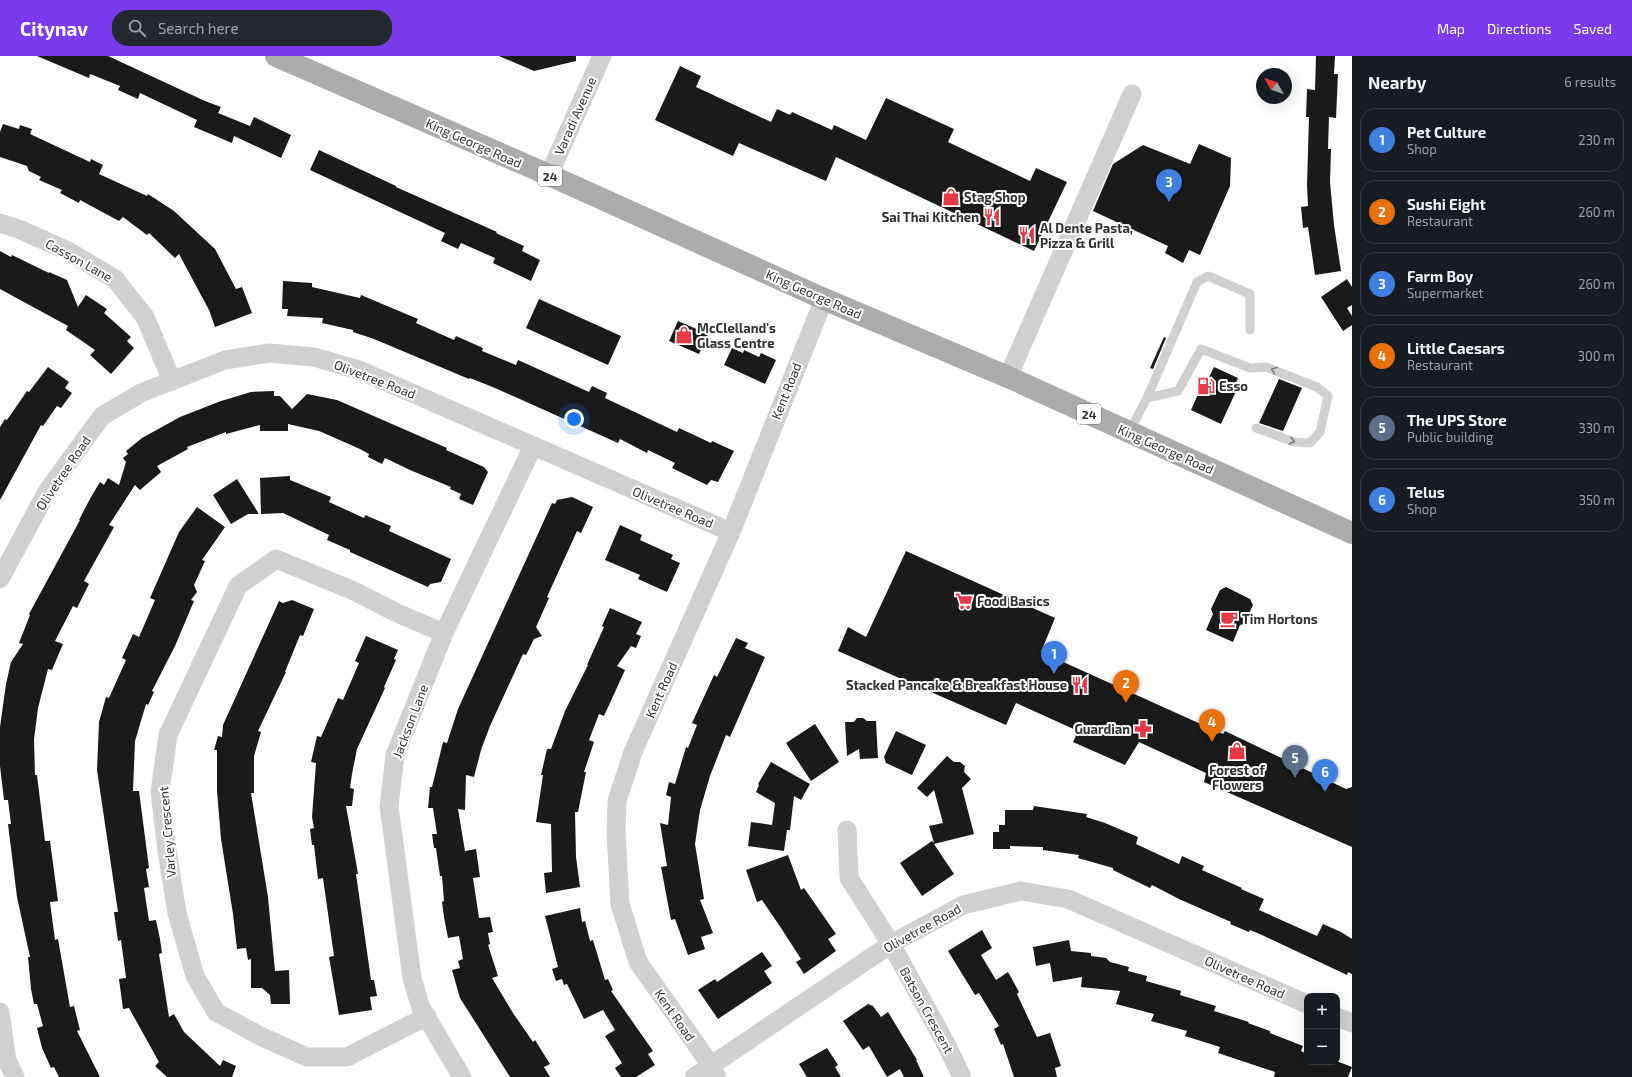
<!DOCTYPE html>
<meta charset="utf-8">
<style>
:root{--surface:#171b24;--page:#242831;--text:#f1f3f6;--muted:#9ea1a6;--line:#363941;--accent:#7c3aed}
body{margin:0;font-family:"Exo 2",sans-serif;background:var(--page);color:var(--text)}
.controls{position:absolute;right:12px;bottom:12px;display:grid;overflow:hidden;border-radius:8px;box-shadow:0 4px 16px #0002}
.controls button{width:36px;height:36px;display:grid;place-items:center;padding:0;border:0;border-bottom:1px solid var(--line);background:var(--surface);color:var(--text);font:20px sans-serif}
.compass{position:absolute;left:1256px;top:12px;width:36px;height:36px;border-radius:50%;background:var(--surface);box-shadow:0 4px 16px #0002;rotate:310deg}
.you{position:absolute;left:574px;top:363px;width:14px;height:14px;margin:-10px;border:3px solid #fff;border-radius:50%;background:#1a73e8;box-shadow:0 0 0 6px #1a73e833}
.badge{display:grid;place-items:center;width:26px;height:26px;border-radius:50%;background:var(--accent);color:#fff;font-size:13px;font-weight:700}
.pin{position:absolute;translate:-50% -33px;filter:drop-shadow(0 1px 2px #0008)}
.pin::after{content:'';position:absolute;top:21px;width:14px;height:12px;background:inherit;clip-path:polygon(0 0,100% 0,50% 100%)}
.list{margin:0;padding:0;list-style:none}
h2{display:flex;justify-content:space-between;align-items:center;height:52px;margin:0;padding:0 16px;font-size:17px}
h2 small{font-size:13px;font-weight:400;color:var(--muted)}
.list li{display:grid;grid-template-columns:26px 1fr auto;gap:12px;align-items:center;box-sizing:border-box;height:64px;margin:0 8px 8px;padding:0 8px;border:1px solid var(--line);border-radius:16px}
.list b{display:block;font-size:15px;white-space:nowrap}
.list p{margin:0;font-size:13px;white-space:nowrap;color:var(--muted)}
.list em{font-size:13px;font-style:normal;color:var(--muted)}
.icon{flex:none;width:22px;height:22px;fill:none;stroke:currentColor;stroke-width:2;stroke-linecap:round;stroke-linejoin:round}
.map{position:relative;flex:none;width:1352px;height:1021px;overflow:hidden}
header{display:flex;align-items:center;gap:24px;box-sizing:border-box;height:56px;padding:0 20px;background:var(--accent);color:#fff}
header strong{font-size:19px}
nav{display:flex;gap:22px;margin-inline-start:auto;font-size:14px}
.search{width:280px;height:36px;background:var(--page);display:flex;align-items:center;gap:10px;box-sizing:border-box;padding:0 14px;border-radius:16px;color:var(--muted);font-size:15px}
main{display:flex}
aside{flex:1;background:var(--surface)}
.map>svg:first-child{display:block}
.building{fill:#1a1a1a}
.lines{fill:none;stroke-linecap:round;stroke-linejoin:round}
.lane{stroke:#d0d0d0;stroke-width:9}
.street{stroke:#d0d0d0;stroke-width:19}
.primary{stroke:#ababab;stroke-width:22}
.oneway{stroke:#7a7a7a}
.labels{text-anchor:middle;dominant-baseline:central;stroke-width:4;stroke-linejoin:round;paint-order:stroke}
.shield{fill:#fff;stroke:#707070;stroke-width:1}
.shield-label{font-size:12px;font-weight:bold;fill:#333}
.street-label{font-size:13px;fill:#333;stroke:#fff}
.poi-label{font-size:13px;font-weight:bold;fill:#333;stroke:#fff;text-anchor:start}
</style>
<header>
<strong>Citynav</strong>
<div class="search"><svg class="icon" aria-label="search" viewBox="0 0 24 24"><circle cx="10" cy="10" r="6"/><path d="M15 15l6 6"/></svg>Search here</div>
<nav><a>Map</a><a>Directions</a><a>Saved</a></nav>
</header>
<main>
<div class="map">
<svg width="1352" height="1021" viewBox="0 0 1352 1021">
<rect width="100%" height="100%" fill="#fff"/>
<path class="building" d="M 37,0 L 108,0 L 205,45 L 221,51 L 218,57 L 250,70 L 254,61 L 291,79 L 281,102 L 234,80 L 232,87 L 194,71 L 197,64 L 140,37 L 138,43 L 118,34 L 120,30 L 90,18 L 89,22 Z
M 499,0 L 576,0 L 576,5 L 534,15 Z
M 1316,0 L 1335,0 L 1334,18 L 1338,18 L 1336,62 L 1329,61 L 1328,93 L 1331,93 L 1330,126 L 1334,169 L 1341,215 L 1315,219 L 1308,171 L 1303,172 L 1301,151 L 1308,150 L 1307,129 L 1309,61 L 1306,61 L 1307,33 L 1315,34 Z
M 680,10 L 701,20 L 696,31 L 771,66 L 777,53 L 790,59 L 792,56 L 832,74 L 834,69 L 866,84 L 886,42 L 954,73 L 948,86 L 1030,125 L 1036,112 L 1067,126 L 1034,195 L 836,101 L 826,125 L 739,87 L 733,100 L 655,64 Z
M 3,68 L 19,73 L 20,69 L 32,73 L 30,78 L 90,106 L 91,103 L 103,109 L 99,118 L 147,140 L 148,138 L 174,155 L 215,193 L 236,233 L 242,231 L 252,257 L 215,271 L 209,254 L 179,198 L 175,202 L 149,177 L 147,179 L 123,161 L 119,165 L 80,144 L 79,147 L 60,137 L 62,134 L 39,124 L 41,121 L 29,115 L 27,110 L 0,101 L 0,76 Z
M 1199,88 L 1231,102 L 1230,130 L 1200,199 L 1189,194 L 1183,207 L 1165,197 L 1168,190 L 1093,155 L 1113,108 L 1143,89 L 1190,108 Z
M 319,94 L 396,130 L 396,131 L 497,176 L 496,177 L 524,190 L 522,195 L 540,204 L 531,225 L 493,207 L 495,202 L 461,187 L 458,193 L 441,185 L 445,177 L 310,114 Z
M 0,195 L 11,201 L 12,199 L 49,217 L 49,216 L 67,224 L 78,251 L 86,239 L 107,253 L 104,257 L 131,281 L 127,285 L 134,292 L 111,318 L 90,299 L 95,294 L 66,274 L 68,270 L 0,233 Z
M 1347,223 L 1352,231 L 1352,249 L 1347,252 L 1352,260 L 1352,269 L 1343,275 L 1321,241 Z
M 283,225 L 312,227 L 312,231 L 360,242 L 361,239 L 418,263 L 416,267 L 454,284 L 456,280 L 483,292 L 482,295 L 516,309 L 518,304 L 589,336 L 592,330 L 607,337 L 605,342 L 677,376 L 679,372 L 711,387 L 712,385 L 734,395 L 718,426 L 711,424 L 707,429 L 672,412 L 675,407 L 648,394 L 647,397 L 620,383 L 618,387 L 495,332 L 470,322 L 469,323 L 374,283 L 353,276 L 353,274 L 322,267 L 323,262 L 287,260 L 288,253 L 282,253 Z
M 539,243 L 621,280 L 608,309 L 526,272 Z
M 678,265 L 708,278 L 699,298 L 669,285 Z
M 1164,281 L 1166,282 L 1153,313 L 1150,312 Z
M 732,292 L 743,297 L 744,294 L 759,301 L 761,297 L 776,304 L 765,328 L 724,309 Z
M 48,311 L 69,326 L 65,332 L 72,337 L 61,352 L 57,350 L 43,370 L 41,369 L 0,444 L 0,371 L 5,363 L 7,364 L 27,335 L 29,336 Z
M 1214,311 L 1238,322 L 1234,331 L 1237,333 L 1221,368 L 1191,354 L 1206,320 L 1209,321 Z
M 1279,323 L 1302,332 L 1283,375 L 1259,367 Z
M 274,335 L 274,340 L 280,340 L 292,353 L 307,338 L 337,344 L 447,392 L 446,394 L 484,411 L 488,416 L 473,449 L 459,443 L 461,438 L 450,433 L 451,431 L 410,414 L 385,402 L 382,408 L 368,401 L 369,398 L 360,393 L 319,375 L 288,368 L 288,375 L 260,375 L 260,369 L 226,378 L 226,376 L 187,391 L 188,393 L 157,410 L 161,416 L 140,434 L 135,429 L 109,469 L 114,471 L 84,525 L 89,528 L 77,552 L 73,550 L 55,585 L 63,588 L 52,614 L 48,613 L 38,652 L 34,683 L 35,719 L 37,719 L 45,785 L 50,785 L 58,845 L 50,846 L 55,884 L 58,883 L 70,951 L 74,950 L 80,974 L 77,975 L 100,1021 L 59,1021 L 54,1011 L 51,1012 L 42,992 L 37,972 L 43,970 L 37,948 L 34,948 L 31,933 L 28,901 L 30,901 L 17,841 L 8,768 L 11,768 L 8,744 L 4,744 L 0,710 L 0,671 L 6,628 L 11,606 L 23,588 L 19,587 L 30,559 L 29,558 L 80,464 L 79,464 L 91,441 L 100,426 L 104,429 L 108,422 L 119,429 L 126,406 L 123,402 L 128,398 L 126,395 L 142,382 L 180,361 L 221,345 L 251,336 Z
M 290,420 L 290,424 L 331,441 L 329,446 L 364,462 L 365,459 L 391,470 L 389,475 L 451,503 L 441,526 L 430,528 L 428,531 L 350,496 L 350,494 L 327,484 L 329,479 L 283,457 L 261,458 L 260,422 Z
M 237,423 L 259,458 L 248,458 L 231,468 L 213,439 Z
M 572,441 L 593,451 L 581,477 L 577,475 L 547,541 L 549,542 L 536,571 L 542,580 L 534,583 L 526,599 L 523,598 L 490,670 L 481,694 L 474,721 L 466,719 L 465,754 L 458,753 L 465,795 L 476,793 L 480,821 L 473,822 L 479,862 L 490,861 L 493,876 L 488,877 L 490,888 L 488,889 L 498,920 L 492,922 L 513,957 L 533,986 L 535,984 L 550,1008 L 544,1011 L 550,1021 L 510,1021 L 460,942 L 452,914 L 460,912 L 458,905 L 463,903 L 459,880 L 448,882 L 444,861 L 442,846 L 444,845 L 442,820 L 440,820 L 436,792 L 434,792 L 432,778 L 437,778 L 433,752 L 428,752 L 430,731 L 432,731 L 443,686 L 447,687 L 458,653 L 552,447 L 555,448 L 557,444 Z
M 197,451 L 225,471 L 202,504 L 205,505 L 194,529 L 197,536 L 191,544 L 194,545 L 175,590 L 152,635 L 154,636 L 148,649 L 146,648 L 135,685 L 133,735 L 139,735 L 149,812 L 146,813 L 149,831 L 144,832 L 149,865 L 156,864 L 160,883 L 162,897 L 159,898 L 169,961 L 174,958 L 184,976 L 220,1010 L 223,1004 L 236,1010 L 232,1021 L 167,1021 L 155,1010 L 159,1006 L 129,952 L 123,953 L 119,923 L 126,922 L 121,884 L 118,885 L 114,856 L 118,856 L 97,714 L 99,666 L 106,641 L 109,642 L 126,604 L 122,602 L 133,578 L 139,581 L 155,544 L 150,542 L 179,476 Z
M 620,469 L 642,479 L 640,484 L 673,499 L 671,503 L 680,507 L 667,536 L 638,523 L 640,519 L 605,504 Z
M 906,495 L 1055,562 L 1041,596 L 1223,678 L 1225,675 L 1346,733 L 1352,731 L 1352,791 L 1204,726 L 1206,717 L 1139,686 L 1125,709 L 1073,686 L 1078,675 L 1016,647 L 1006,669 L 838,595 L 848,571 L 866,581 Z
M 1226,531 L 1250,543 L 1253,549 L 1244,568 L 1240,569 L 1233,586 L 1206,574 L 1213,558 L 1211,553 L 1220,534 Z
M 292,544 L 314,553 L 303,580 L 300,579 L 285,616 L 286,616 L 258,675 L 261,676 L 254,700 L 254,737 L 251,737 L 268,841 L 275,915 L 289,914 L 290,948 L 271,948 L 270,939 L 262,932 L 251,932 L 251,903 L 248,904 L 246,892 L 237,893 L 233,858 L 221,783 L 217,735 L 217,694 L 214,694 L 218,680 L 222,681 L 223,669 L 279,545 L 283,547 Z
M 610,552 L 642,566 L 636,578 L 641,580 L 636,592 L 631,590 L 617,610 L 625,614 L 604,660 L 599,658 L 589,684 L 594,686 L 584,716 L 586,716 L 578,756 L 575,756 L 576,801 L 580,831 L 546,837 L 544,817 L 552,816 L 551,768 L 536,766 L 543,719 L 541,719 L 547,693 L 551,693 L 565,655 L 588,609 L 587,609 L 604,571 L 602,570 Z
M 366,580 L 398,594 L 394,603 L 396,604 L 384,631 L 385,632 L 357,693 L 352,718 L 350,732 L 354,733 L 352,750 L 346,750 L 356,806 L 358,818 L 356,818 L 371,924 L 374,924 L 377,940 L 370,941 L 372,954 L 339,959 L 329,901 L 334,900 L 323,822 L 318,823 L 314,789 L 312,789 L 310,773 L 314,772 L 312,761 L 316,707 L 311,706 L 317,680 L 321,681 L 338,642 L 343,644 L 359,607 L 355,605 Z
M 736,582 L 748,587 L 745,592 L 765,601 L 730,681 L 726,679 L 710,720 L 700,754 L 695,788 L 704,843 L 700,844 L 713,877 L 701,881 L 705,893 L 688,899 L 675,863 L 671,864 L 661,811 L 667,810 L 660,767 L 668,769 L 671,741 L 666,739 L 669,726 L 675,728 L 686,691 L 688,692 L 697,669 L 692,667 L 714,619 L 717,621 Z
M 857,662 L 863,662 L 867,665 L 876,665 L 878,702 L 860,703 L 859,693 L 847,700 L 845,666 L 854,666 Z
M 815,668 L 839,706 L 811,725 L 786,687 Z
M 896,675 L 926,689 L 912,719 L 886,707 L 884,701 Z
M 947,700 L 954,706 L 960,706 L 965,710 L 964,716 L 971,723 L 962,732 L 974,778 L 934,788 L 954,818 L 922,840 L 900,807 L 932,785 L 934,787 L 929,770 L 943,767 L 934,734 L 927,741 L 917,732 Z
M 771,706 L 810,728 L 801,744 L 794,740 L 790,774 L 787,774 L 784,795 L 748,790 L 751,766 L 772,769 L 775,747 L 756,736 L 759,729 L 758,728 Z
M 1034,750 L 1087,758 L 1086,761 L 1105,767 L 1138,781 L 1136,788 L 1179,808 L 1182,800 L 1204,810 L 1202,814 L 1242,832 L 1241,833 L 1264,843 L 1259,854 L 1317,880 L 1323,868 L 1341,876 L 1352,883 L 1352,918 L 1348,916 L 1347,919 L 1262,879 L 1250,874 L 1249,876 L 1230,868 L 1231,866 L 1179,843 L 1152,829 L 1150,832 L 1113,814 L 1113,812 L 1078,802 L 1079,799 L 1043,794 L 1043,791 L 1010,790 L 1010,793 L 993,793 L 993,776 L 999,776 L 999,769 L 1005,769 L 1005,754 L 1033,754 Z
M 788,799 L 801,834 L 804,832 L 836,878 L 828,883 L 836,895 L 804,918 L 796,906 L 801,903 L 781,872 L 762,844 L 757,846 L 746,814 Z
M 580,852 L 582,866 L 585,865 L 590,885 L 593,884 L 605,924 L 608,923 L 613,934 L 611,935 L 653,995 L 648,998 L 655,1009 L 636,1021 L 621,1021 L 615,1012 L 622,1007 L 605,980 L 615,974 L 603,954 L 584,963 L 567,928 L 564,929 L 562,923 L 556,925 L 552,913 L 558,911 L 545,860 Z
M 982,874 L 992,892 L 981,899 L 996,924 L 1008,916 L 1019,936 L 1017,938 L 1037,981 L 1050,977 L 1061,1010 L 1055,1012 L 1057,1021 L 1014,1021 L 1003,988 L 1001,989 L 994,973 L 999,970 L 979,937 L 975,939 L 948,895 Z
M 1069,884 L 1071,895 L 1091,897 L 1091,900 L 1106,902 L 1110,906 L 1129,911 L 1128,915 L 1147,920 L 1146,925 L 1181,935 L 1180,939 L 1216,950 L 1214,955 L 1249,966 L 1248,967 L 1270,975 L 1270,977 L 1303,990 L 1301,995 L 1307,998 L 1307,1006 L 1339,1006 L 1352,1011 L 1348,1021 L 1274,1021 L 1275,1016 L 1218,997 L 1220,991 L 1185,980 L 1187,975 L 1151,965 L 1154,958 L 1116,948 L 1120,935 L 1081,931 L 1082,921 L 1053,926 L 1050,907 L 1036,910 L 1033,891 Z
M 762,896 L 772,910 L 764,915 L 772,927 L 718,963 L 698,934 L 715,923 L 717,926 Z
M 868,948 L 873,950 L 881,961 L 888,956 L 917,1004 L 916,1004 L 924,1021 L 904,1021 L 900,1013 L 887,1021 L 869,990 L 863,994 L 843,965 Z
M 827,992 L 838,1009 L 835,1011 L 841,1021 L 807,1021 L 799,1008 Z"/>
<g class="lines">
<path class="lane" d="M 1147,342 L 1197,226 L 1208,220 L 1250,238 L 1250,274
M 1129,376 L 1147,342 L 1178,335 L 1201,293 L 1250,312 L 1266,311 L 1317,331 L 1328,340 L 1320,376 L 1310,387 L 1294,386 L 1256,372"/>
<path class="street" d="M 549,119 L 602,0
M 0,167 L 21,174 L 68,195 L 115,223 L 145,261 L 172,325
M 1008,321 L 1132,38
M 0,523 L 48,434 L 102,360 L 141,337 L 225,304 L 269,297 L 314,301 L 359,314 L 731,476
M 847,774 L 849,822 L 891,888 L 944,984 L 962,1021
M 0,956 L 7,1004 L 15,1021
M 427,960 L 347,1001 L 307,1001 L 262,981 L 216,956 L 195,920 L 177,857 L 167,795 L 160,736 L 168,679 L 238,530 L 276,503 L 354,535 L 397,557 L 444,577
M 1337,961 L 1352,967
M 462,1021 L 421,952 L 412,922 L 389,750 L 395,699 L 444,577 L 533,390
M 694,1021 L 891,888 L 963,849 L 1021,835 L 1068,843 L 1307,948
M 717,1021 L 703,998 L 638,906 L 620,848 L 616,777 L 617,745 L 633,696 L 731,476 L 824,243"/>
<path class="primary" d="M 276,0 L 549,119 L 824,243 L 1008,321 L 1352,477"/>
</g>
<defs><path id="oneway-chevron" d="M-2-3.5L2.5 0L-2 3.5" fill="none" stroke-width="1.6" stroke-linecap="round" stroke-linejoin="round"/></defs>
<g class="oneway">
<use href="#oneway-chevron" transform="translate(1274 314) rotate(-159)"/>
<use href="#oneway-chevron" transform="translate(1292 385) rotate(14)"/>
</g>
<defs>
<g id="shop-bare" transform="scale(1.38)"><path d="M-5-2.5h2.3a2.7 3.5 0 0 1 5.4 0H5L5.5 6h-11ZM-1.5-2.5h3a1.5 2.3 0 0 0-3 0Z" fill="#e63946" stroke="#fff" stroke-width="2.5" paint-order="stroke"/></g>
<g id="restaurant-bare" transform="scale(1.38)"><path d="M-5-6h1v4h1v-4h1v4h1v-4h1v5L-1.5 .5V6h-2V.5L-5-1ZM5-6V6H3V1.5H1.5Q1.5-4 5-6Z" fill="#e63946" stroke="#fff" stroke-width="2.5" paint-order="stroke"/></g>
<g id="fuel-bare" transform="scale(1.38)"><path d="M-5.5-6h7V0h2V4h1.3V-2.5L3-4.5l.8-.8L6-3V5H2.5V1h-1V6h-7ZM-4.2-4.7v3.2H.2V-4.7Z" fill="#e63946" stroke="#fff" stroke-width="2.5" paint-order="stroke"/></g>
<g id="supermarket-bare" transform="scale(1.38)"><path d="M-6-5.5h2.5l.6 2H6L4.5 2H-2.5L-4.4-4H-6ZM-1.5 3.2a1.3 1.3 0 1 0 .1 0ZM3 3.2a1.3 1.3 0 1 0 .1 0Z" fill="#e63946" stroke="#fff" stroke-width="2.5" paint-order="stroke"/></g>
<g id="cafe-bare" transform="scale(1.38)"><path d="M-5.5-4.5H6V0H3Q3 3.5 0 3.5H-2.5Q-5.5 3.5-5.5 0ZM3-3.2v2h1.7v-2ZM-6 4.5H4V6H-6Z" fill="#e63946" stroke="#fff" stroke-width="2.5" paint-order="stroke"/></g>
<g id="pharmacy-bare" transform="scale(1.38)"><path d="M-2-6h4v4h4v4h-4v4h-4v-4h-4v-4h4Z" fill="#e63946" stroke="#fff" stroke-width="2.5" paint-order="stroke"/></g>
</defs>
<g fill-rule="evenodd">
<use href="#shop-bare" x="951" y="141"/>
<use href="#restaurant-bare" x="992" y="161"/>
<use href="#restaurant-bare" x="1027" y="179"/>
<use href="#shop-bare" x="684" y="279"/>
<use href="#fuel-bare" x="1206" y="330"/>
<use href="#supermarket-bare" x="964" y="545"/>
<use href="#cafe-bare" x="1229" y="563"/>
<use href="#restaurant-bare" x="1080" y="629"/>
<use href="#pharmacy-bare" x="1143" y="673"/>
<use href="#shop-bare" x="1237" y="695"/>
</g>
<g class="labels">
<g class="shield">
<rect x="538" y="110" width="24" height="20" rx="3"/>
<rect x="1077" y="348" width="24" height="20" rx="3"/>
</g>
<g class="shield-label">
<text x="550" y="120">24</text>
<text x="1089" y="358">24</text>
</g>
<g class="street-label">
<text transform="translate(575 60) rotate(-66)">Varadi Avenue</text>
<text transform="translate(474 87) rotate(24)">King George Road</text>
<text transform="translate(79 204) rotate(29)">Casson Lane</text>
<text transform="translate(814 238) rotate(24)">King George Road</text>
<text transform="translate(375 323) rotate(21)">Olivetree Road</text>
<text transform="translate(786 335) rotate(-68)">Kent Road</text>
<text transform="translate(1166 393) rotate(24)">King George Road</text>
<text transform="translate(63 417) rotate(-56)">Olivetree Road</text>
<text transform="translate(673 451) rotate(23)">Olivetree Road</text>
<text transform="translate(661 634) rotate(-66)">Kent Road</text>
<text transform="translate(410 665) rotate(-69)">Jackson Lane</text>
<text transform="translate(167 776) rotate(-95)">Varley Crescent</text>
<text transform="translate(922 872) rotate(-29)">Olivetree Road</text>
<text transform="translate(1245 921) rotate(24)">Olivetree Road</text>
<text transform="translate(927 954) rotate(61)">Batson Crescent</text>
<text transform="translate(675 959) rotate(55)">Kent Road</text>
</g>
<g class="poi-label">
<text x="964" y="141">Stag Shop</text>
<text x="979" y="161" text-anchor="end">Sai Thai Kitchen</text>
<text x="1040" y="172">Al Dente Pasta,<tspan x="1040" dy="15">Pizza &amp; Grill</tspan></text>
<text x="697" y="272">McClelland's<tspan x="697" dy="15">Glass Centre</tspan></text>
<text x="1219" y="330">Esso</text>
<text x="977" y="545">Food Basics</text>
<text x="1242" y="563">Tim Hortons</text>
<text x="1067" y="629" text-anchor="end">Stacked Pancake &amp; Breakfast House</text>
<text x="1130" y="673" text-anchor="end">Guardian</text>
<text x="1237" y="714" text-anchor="middle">Forest of<tspan x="1237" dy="15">Flowers</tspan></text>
</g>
</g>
</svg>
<div class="controls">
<button>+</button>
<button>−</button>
</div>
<svg class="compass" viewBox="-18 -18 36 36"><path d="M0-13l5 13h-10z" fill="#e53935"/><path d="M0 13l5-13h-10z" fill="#9ea1a6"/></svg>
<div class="you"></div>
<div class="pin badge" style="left:1054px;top:618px;background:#3f7fe0">1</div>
<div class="pin badge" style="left:1126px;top:647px;background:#e8710a">2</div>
<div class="pin badge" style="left:1169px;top:146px;background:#3f7fe0">3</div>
<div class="pin badge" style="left:1212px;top:686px;background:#e8710a">4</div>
<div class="pin badge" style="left:1295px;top:722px;background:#5c6f8a">5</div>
<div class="pin badge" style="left:1325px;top:736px;background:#3f7fe0">6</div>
</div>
<aside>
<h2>Nearby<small>6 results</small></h2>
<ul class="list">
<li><span class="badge" style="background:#3f7fe0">1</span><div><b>Pet Culture</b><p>Shop</p></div><em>230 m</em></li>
<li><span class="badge" style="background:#e8710a">2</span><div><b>Sushi Eight</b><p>Restaurant</p></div><em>260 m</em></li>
<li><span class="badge" style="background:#3f7fe0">3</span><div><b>Farm Boy</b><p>Supermarket</p></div><em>260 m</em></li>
<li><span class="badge" style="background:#e8710a">4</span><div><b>Little Caesars</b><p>Restaurant</p></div><em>300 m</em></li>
<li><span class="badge" style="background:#5c6f8a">5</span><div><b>The UPS Store</b><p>Public building</p></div><em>330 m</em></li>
<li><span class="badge" style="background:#3f7fe0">6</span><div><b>Telus</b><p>Shop</p></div><em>350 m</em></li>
</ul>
</aside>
</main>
